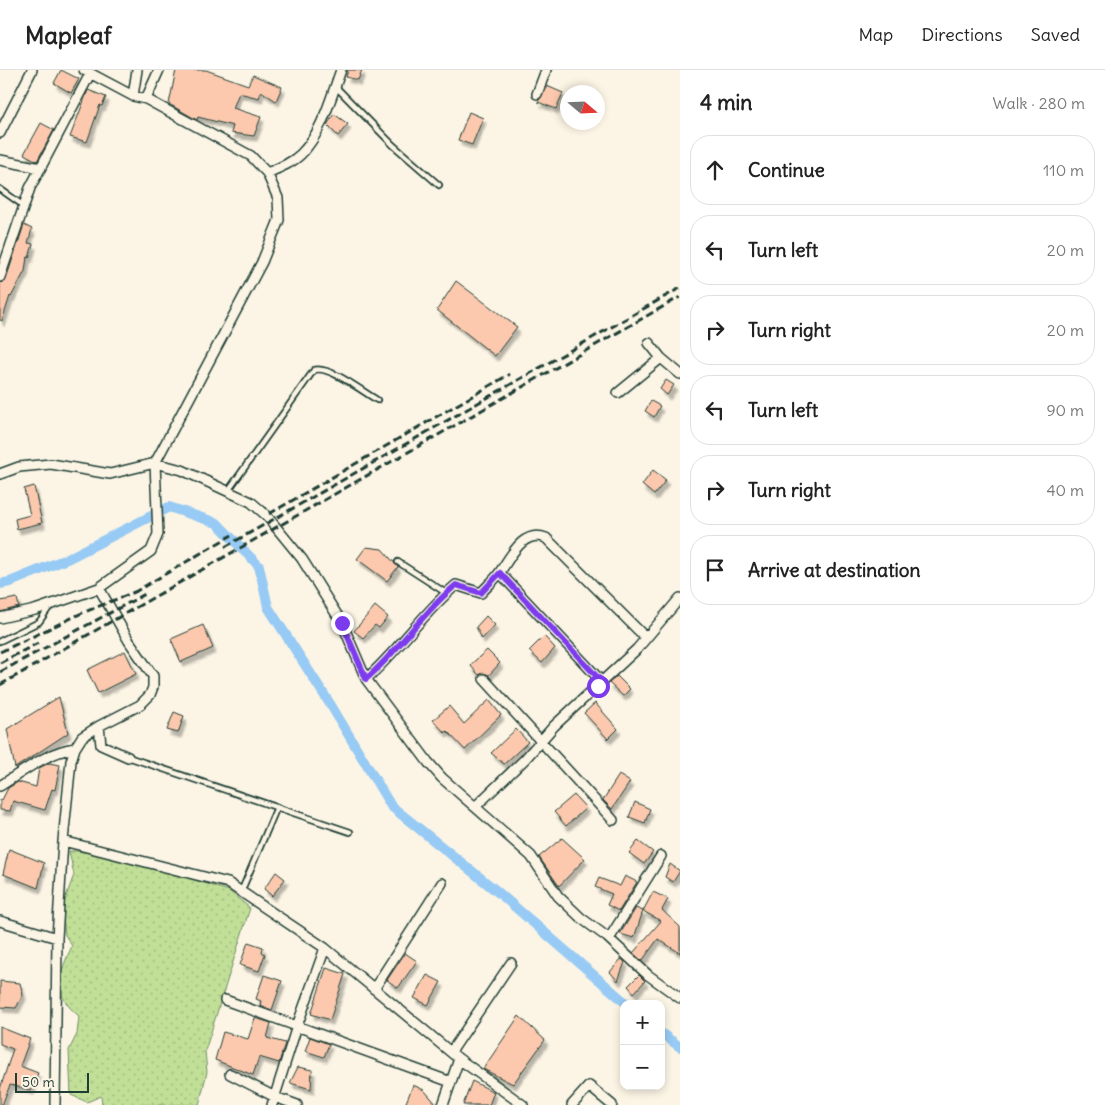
<!DOCTYPE html>
<meta charset="utf-8">
<style>
:root{--surface:#fff;--page:#f6f6f6;--text:#222;--muted:#767676;--line:#e0e0e0}
body{margin:0;font-family:Delius,sans-serif;background:var(--page);color:var(--text)}
.controls{position:absolute;right:15px;bottom:15px;display:grid;overflow:hidden;border-radius:10px;box-shadow:0 2px 8px #0003}
.controls button{width:45px;height:45px;display:grid;place-items:center;padding:0;border:0;border-bottom:1px solid var(--line);background:var(--surface);color:var(--text);font:25px sans-serif}
.compass{position:absolute;left:560px;top:15px;width:45px;height:45px;border-radius:50%;background:var(--surface);box-shadow:0 2px 8px #0003;rotate:109deg}
.scale{position:absolute;left:15px;bottom:12px;width:74px;box-sizing:border-box;padding-left:5px;border:2px solid #1f3d34;border-top:0;font-size:14px;line-height:18px;white-space:nowrap;color:#1f3d34;-webkit-text-stroke:4px #fcf5e5;paint-order:stroke}
.stop{position:absolute;width:15px;height:15px;margin:-11px;border:4px solid #7c3aed;border-radius:50%;background:#fff}
.stop.end{background:#7c3aed;border-color:#fff;box-shadow:0 1px 5px #0008}
.list{margin:0;padding:0;list-style:none}
h2{display:flex;justify-content:space-between;align-items:center;height:65px;margin:0;padding:0 20px;font-size:21px}
h2 small{font-size:16px;font-weight:400;color:var(--muted)}
.list li{display:grid;grid-template-columns:32px 1fr auto;gap:15px;align-items:center;box-sizing:border-box;height:70px;margin:0 10px 10px;padding:0 10px;border:1px solid var(--line);border-radius:20px}
.list b{display:block;font-size:19px;white-space:nowrap}
.list em{font-size:16px;font-style:normal;color:var(--muted)}
.icon{flex:none;width:28px;height:28px;fill:none;stroke:currentColor;stroke-width:2;stroke-linecap:round;stroke-linejoin:round}
.map{position:relative;flex:none;width:680px;height:1035px;overflow:hidden}
header{display:flex;align-items:center;gap:30px;box-sizing:border-box;height:70px;padding:0 25px;background:var(--surface);border-bottom:1px solid var(--line)}
header strong{font-size:24px}
nav{display:flex;gap:28px;margin-inline-start:auto;font-size:18px}
main{display:flex}
aside{flex:1;background:var(--surface)}
.map>svg:first-child{display:block}
.grass{fill:url(#grass-dots);stroke:#708e66}
.lines{fill:none;stroke-linecap:round;stroke-linejoin:round}
.canal{stroke:#97caf4;stroke-width:10}
.building{fill:#fdc9ae;stroke:#1f3d34;filter:url(#shadow)}
.service-casing{stroke:#1f3d34;stroke-width:8}
.minor-casing{stroke:#1f3d34;stroke-width:12}
.service{stroke:#fcf5e5;stroke-width:4.5}
.minor{stroke:#fcf5e5;stroke-width:9}
.rail{stroke:#1f3d34;stroke-width:3;stroke-dasharray:8 4;stroke-linecap:butt}
.route{stroke:#7c3aed;stroke-width:6}
</style>
<header>
<strong>Mapleaf</strong>
<nav><a>Map</a><a>Directions</a><a>Saved</a></nav>
</header>
<main>
<div class="map">
<svg width="680" height="1035" viewBox="0 0 680 1035">
<defs>
<pattern id="grass-dots" width="8" height="8" patternUnits="userSpaceOnUse" patternTransform="scale(1.25)"><rect width="8" height="8" fill="#c1df97"/><path d="M2 2h.1M6 6h.1" fill="none" stroke="#a5c083" stroke-width="1.8" stroke-linecap="round"/></pattern>
<filter id="shadow"><feDropShadow dx="3" dy="5" stdDeviation="1" flood-color="#0004"/></filter>
</defs>
<rect width="100%" height="100%" fill="#fcf5e5"/>
<filter id="ink" filterUnits="userSpaceOnUse"><feTurbulence type="fractalNoise" baseFrequency=".02" numOctaves="2"/><feDisplacementMap in="SourceGraphic" scale="10" xChannelSelector="R" yChannelSelector="G"/><feConvolveMatrix kernelMatrix="1 2 1 2 8 2 1 2 1" color-interpolation-filters="sRGB"/></filter>
<g filter="url(#ink)">
<path class="grass" d="M 69,781 L 79,781 L 125,789 L 182,806 L 229,821 L 250,838 L 205,981 L 207,1002 L 199,1035 L 102,1035 L 101,1026 L 87,1032 L 71,1025 L 69,980 L 77,964 L 79,946 C 51,924 59,904 72,876 L 65,865 L 62,837 L 74,805 Z"/>
<g class="lines">
<path class="canal" d="M 0,514 L 10,512 L 69,488 L 169,437 L 217,453 L 259,496 L 268,537 L 332,637 L 391,736 L 499,823 L 627,934
M 661,963 L 680,977"/>
</g>
<path class="building" d="M 61,0 L 79,9 L 71,23 L 54,13 Z
M 176,0 L 206,0 L 248,15 L 253,5 L 282,17 L 276,31 L 261,21 L 259,28 L 239,23 L 233,38 L 261,47 L 254,66 L 231,63 L 233,56 L 198,47 L 197,50 L 169,34 Z
M 348,0 L 362,0 L 358,10 L 346,7 Z
M 547,16 L 563,23 L 556,39 L 538,32 Z
M 88,20 L 106,27 L 102,36 L 100,35 L 87,72 L 70,67 Z
M 469,42 L 483,48 L 472,75 L 458,70 Z
M 334,44 L 348,54 L 338,66 L 327,55 Z
M 41,53 L 54,60 L 37,91 L 24,84 Z
M 24,155 L 32,159 L 28,173 L 33,174 L 29,188 L 27,187 L 25,201 L 11,227 L 10,226 L 2,251 L 0,250 L 0,213 L 6,209 Z
M 456,211 L 517,257 L 495,286 L 437,240 Z
M 666,310 L 674,315 L 667,325 L 660,319 Z
M 651,331 L 660,336 L 654,347 L 645,341 Z
M 653,400 L 666,410 L 654,425 L 642,415 Z
M 34,416 L 42,453 L 17,459 L 15,449 L 30,445 L 24,419 Z
M 366,477 L 382,479 L 398,497 L 387,511 L 357,489 Z
M 17,528 L 19,537 L 0,542 L 0,531 Z
M 375,536 L 388,547 L 379,558 L 375,555 L 363,568 L 354,561 Z
M 486,546 L 495,555 L 482,569 L 476,557 Z
M 203,555 L 213,578 L 181,592 L 171,569 Z
M 544,566 L 555,578 L 542,593 L 529,581 Z
M 487,580 L 500,593 L 489,605 L 483,603 L 479,605 L 470,595 Z
M 125,581 L 136,604 L 98,623 L 87,600 Z
M 617,606 L 630,619 L 623,626 L 609,613 Z
M 59,627 L 68,663 L 15,698 L 7,659 Z
M 489,630 L 501,645 L 465,680 L 447,661 L 445,663 L 433,650 L 449,636 L 464,654 Z
M 595,633 L 618,659 L 608,669 L 584,643 Z
M 174,642 L 184,646 L 178,663 L 167,660 Z
M 516,659 L 528,672 L 504,694 L 491,683 Z
M 49,693 L 60,695 L 55,720 L 52,719 L 45,740 L 13,731 L 10,741 L 0,740 L 0,730 L 2,730 L 8,718 L 18,712 L 36,717 L 39,698 Z
M 619,705 L 630,712 L 612,739 L 603,730 Z
M 574,725 L 586,738 L 566,756 L 554,742 Z
M 635,732 L 650,739 L 645,753 L 629,747 Z
M 562,768 L 585,789 L 559,816 L 539,787 Z
M 638,771 L 653,782 L 644,794 L 629,783 Z
M 9,779 L 44,793 L 38,818 L 3,804 Z
M 670,794 L 680,801 L 673,812 L 665,807 Z
M 276,802 L 285,809 L 272,826 L 264,819 Z
M 625,806 L 637,812 L 619,841 L 607,835 L 612,824 L 595,817 L 599,808 L 620,816 Z
M 653,822 L 668,829 L 662,840 L 680,857 L 680,883 L 658,869 L 642,891 L 633,883 L 661,851 L 643,841 Z
M 636,838 L 643,841 L 634,868 L 620,864 Z
M 248,872 L 263,877 L 262,883 L 265,884 L 259,901 L 240,895 Z
M 405,883 L 417,891 L 398,918 L 387,910 Z
M 621,889 L 625,892 L 618,911 L 610,902 Z
M 326,898 L 345,904 L 330,950 L 311,944 Z
M 264,905 L 282,911 L 272,940 L 260,936 L 261,931 L 256,929 Z
M 427,905 L 441,912 L 428,935 L 414,928 Z
M 639,905 L 645,911 L 634,923 L 628,916 Z
M 0,911 L 20,913 L 23,925 L 16,938 L 0,937 Z
M 519,946 L 545,970 L 513,1014 L 483,999 Z
M 255,948 L 271,953 L 267,968 L 285,973 L 279,993 L 259,987 L 253,1005 L 215,990 L 223,962 L 248,969 Z
M 0,957 L 30,969 L 20,996 L 38,1003 L 31,1020 L 10,1015 L 2,1035 L 0,1035 L 0,1019 L 13,979 L 0,974 Z
M 310,967 L 329,974 L 324,987 L 305,981 Z
M 298,997 L 312,1000 L 311,1019 L 290,1013 Z
M 472,1011 L 494,1022 L 489,1035 L 463,1035 Z
M 413,1015 L 424,1020 L 437,1035 L 405,1035 Z"/>
<g class="lines">
<g class="service-casing">
<path id="service" d="M 336,17 L 393,75 L 439,115
M 0,119 L 24,136
M 228,421 L 314,300 C 329,295 363,322 377,330
M 398,492 L 446,523
M 0,571 L 39,552 L 51,535
M 128,687 L 350,762
M 241,822 L 277,737"/>
</g>
<g class="minor-casing">
<path id="minor" d="M 537,24 L 546,0
M 133,26 L 137,0
M 146,29 L 159,0
M 0,63 L 32,0
M 0,90 L 41,98
M 267,103 C 279,98 292,93 301,84 C 322,63 331,27 341,0
M 0,207 L 30,118 L 90,4
M 649,273 L 661,288 L 680,304
M 618,323 L 661,288
M 0,404 L 19,397 L 51,394 L 110,404 L 155,393 L 182,400 L 251,432 L 266,445 L 302,489 L 342,553 L 366,609 L 428,692 L 442,708 L 531,786 L 558,826 L 581,848 L 607,867 L 648,905 L 680,928
M 500,503 L 602,612
M 0,548 L 35,540 L 99,518 L 151,481 L 158,464 L 155,393 L 262,192 L 279,150 L 278,128 L 267,103 L 251,86 L 146,29 L 133,26 L 84,0
M 366,609 C 399,580 423,543 456,515 L 481,523 C 487,516 495,510 500,502 C 511,486 523,459 546,468 L 646,568
M 484,609 L 613,750
M 99,656 L 101,675 L 128,687
M 0,716 C 24,701 47,682 75,678
M 475,737 L 525,689 L 554,656 L 637,579 L 680,528
M 63,771 L 228,813 L 325,878 L 459,989 L 523,1035
M 0,851 L 57,868
M 609,869 L 661,786
M 374,919 L 442,813
M 225,930 L 451,1012
M 451,982 L 511,893
M 230,1004 L 275,1027 L 297,1035
M 55,1035 L 57,868 L 63,771 L 71,691 L 75,678 L 82,667 L 99,656 L 140,635 L 150,625 L 153,617 L 153,606 L 129,571 L 99,518
M 272,1035 L 297,956 L 325,878
M 443,1035 L 459,989
M 572,1035 L 589,1016 L 612,1035"/>
</g>
<use href="#service" class="service"/>
<use href="#minor" class="minor"/>
<path class="rail" d="M 269,444 L 510,304
M 225,477 L 680,218
M 133,523 L 232,465
M 0,582 L 82,543 L 137,521
M 0,593 L 38,573
M 0,602 L 145,524
M 0,615 L 680,227"/>
</g>
</g>
<g class="lines" filter="url(#ink)">
<path class="route" d="M 342,553 L 366,609 C 399,580 422,543 456,515 L 481,523 L 500,503 L 602,612 L 598,616"/>
</g>
</svg>
<div class="controls">
<button>+</button>
<button>−</button>
</div>
<svg class="compass" viewBox="-18 -18 36 36"><path d="M0-13l5 13h-10z" fill="#e53935"/><path d="M0 13l5-13h-10z" fill="#767676"/></svg>
<div class="scale">50 m</div>
<div class="stop" style="left:598px;top:616px"></div>
<div class="stop end" style="left:342px;top:553px"></div>
</div>
<aside>
<h2>4 min<small>Walk · 280 m</small></h2>
<ul class="list">
<li><svg class="icon" aria-label="ahead" viewBox="0 0 24 24"><path d="M12 20V5M6 11l6-6 6 6"/></svg><div><b>Continue</b></div><em>110 m</em></li>
<li><svg class="icon" aria-label="left" viewBox="0 0 24 24"><path d="M17 20v-9H6M10 6l-5 5 5 5"/></svg><div><b>Turn left</b></div><em>20 m</em></li>
<li><svg class="icon" aria-label="right" viewBox="0 0 24 24"><path d="M7 20v-9h11M14 6l5 5-5 5"/></svg><div><b>Turn right</b></div><em>20 m</em></li>
<li><svg class="icon" aria-label="left" viewBox="0 0 24 24"><path d="M17 20v-9H6M10 6l-5 5 5 5"/></svg><div><b>Turn left</b></div><em>90 m</em></li>
<li><svg class="icon" aria-label="right" viewBox="0 0 24 24"><path d="M7 20v-9h11M14 6l5 5-5 5"/></svg><div><b>Turn right</b></div><em>40 m</em></li>
<li><svg class="icon" aria-label="arrive" viewBox="0 0 24 24"><path d="M6 21V4h12l-3 4 3 4H6"/></svg><div><b>Arrive at destination</b></div></li>
</ul>
</aside>
</main>
